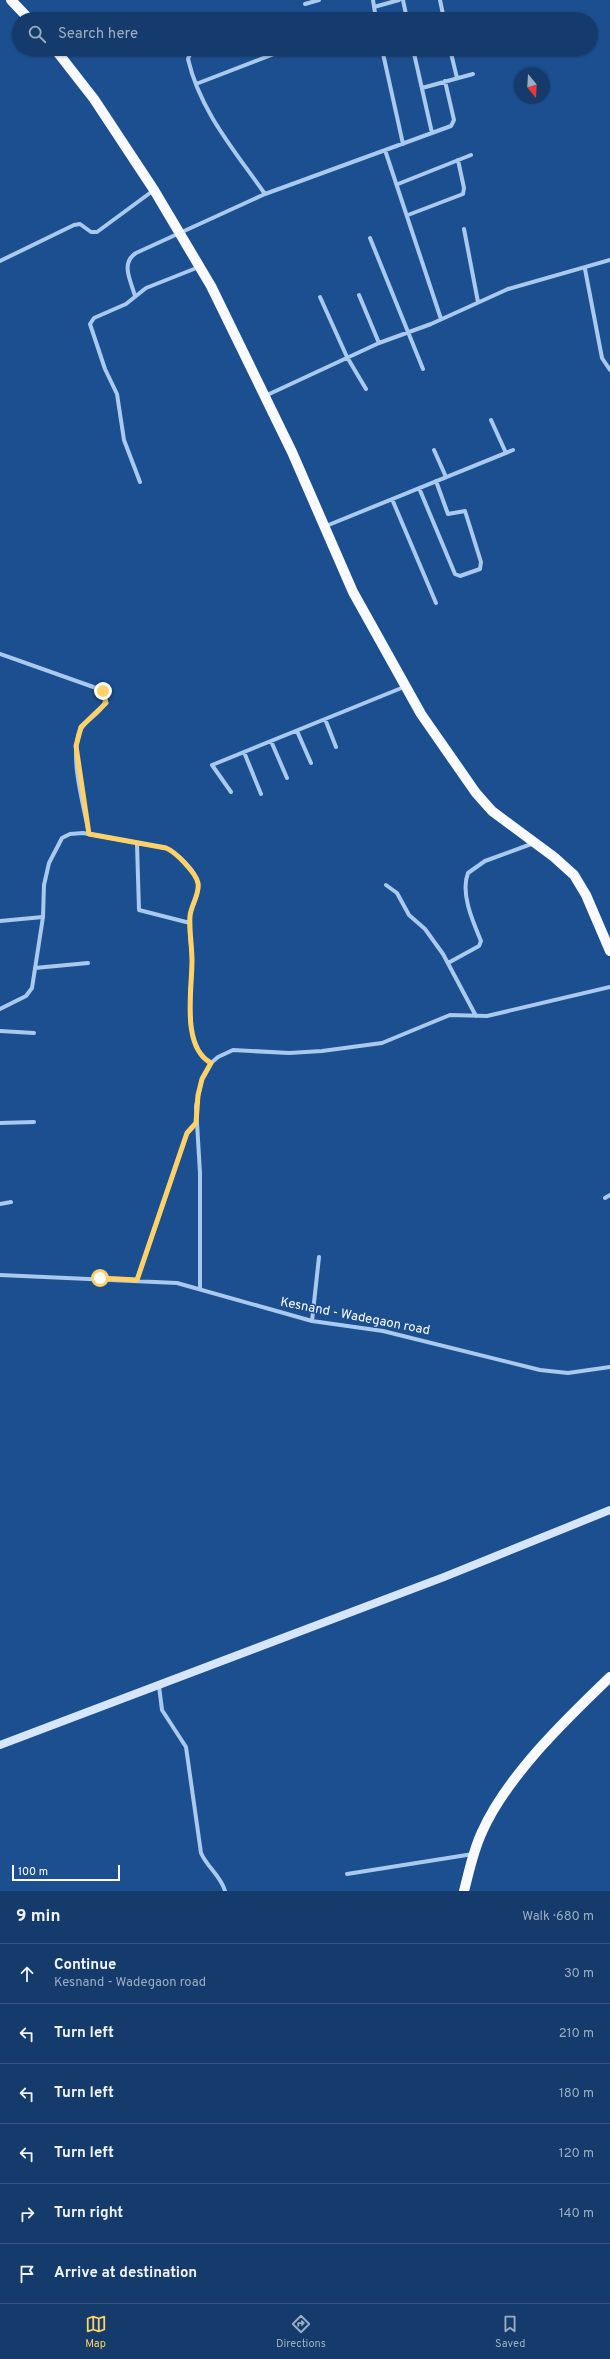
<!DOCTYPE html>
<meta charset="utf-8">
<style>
:root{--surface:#143b6b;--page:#214673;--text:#f1f3f6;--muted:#9dadc1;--line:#33557e;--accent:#ffd166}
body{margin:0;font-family:Overpass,sans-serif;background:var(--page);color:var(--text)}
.compass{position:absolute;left:514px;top:68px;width:36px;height:36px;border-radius:50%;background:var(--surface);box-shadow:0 1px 3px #0004;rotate:162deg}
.scale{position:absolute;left:12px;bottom:10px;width:108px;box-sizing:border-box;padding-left:4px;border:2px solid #fff;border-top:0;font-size:11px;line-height:14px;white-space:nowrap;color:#fff;-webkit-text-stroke:3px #1b4f8f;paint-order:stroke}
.stop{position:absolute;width:12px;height:12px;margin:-9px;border:3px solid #ffd166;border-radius:50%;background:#fff}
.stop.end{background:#ffd166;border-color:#fff;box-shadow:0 1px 4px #0008}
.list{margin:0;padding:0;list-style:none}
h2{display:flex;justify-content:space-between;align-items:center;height:52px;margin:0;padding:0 16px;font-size:17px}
h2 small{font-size:13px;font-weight:400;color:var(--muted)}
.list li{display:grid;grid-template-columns:26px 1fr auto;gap:12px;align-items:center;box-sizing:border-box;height:60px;padding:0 16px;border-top:1px solid var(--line)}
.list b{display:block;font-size:15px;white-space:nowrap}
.list p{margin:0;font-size:13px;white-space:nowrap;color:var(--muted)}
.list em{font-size:13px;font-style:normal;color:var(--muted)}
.icon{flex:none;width:22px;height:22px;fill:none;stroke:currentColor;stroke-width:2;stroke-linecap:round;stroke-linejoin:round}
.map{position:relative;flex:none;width:610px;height:1891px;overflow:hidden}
.search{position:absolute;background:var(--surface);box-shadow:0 1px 3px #0004;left:12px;right:12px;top:12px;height:44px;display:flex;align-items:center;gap:10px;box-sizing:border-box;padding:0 14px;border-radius:22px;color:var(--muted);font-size:15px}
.sheet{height:412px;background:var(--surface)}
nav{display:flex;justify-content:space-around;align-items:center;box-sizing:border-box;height:56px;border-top:1px solid var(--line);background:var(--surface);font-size:11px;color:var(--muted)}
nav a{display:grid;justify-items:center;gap:2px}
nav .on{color:var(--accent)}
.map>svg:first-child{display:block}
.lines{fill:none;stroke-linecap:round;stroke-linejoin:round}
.minor{stroke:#a9c9ee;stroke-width:4}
.secondary{stroke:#d6e6fa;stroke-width:8}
.trunk{stroke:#f8faff;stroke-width:10}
.route{stroke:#ffd166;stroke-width:5}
.labels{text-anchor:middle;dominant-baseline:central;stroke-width:3;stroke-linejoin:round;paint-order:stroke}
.street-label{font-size:13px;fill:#fff;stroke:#1b4f8f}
</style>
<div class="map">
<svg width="610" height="1891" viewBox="0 0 610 1891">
<rect width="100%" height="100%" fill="#1b4f8f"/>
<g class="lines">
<path class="minor" d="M 373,0 L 376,19
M 403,0 L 407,19
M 440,0 L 444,19
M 305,4 L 319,0
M 374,7 L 399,0
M 200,49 L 190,54 L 188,59 C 200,111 235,151 265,194
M 382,49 L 403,144
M 413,49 L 432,133
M 450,49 L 457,78
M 196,84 L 287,49
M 422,88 L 473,74
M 385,150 L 441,319
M 398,184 L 471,155
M 408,215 L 463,194 L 464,188 L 458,160
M 464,229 L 478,302
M 370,238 L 423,369
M 0,261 L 74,225 L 80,224 L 91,232 L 97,232 L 154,190
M 585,269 L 602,358 L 610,370
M 359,295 L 379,343
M 135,296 C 131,281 120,263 136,253 L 265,194 L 451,126 L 454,120 L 445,81
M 320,297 L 347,357 L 366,389
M 265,396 L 379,343 L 431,324 L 508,289 L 610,260
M 491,420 L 506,453
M 434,450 L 446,477
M 140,482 L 124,440 L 117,394 L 105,369 L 90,324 L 94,318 L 126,304 L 146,288 L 199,267
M 419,488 L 455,574 L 460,576 L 480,569 L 481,562 L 465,511 L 448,514 L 436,481
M 392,499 L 436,603
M 326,526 L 513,450
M 0,654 L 99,689 L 105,695 C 109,712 81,719 78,736 C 71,764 84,806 89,834
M 325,719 L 336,747
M 297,731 L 311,763
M 271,741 L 287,778
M 244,752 L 261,794
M 231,792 L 212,765 L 404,687
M 137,844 L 139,910 L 190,923
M 386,885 L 397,893 L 409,915 L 425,929 L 443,954 L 476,1016
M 0,921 L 43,917
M 448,963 L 479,946 L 481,941 C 473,922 460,893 468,873 L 485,861 L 534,843
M 35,968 L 88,963
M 0,1009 L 26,996 L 32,988 L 43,917 L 44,885 L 49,863 L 62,838 L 70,834 L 83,833 L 166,848 C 177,853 196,871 198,884 C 200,894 191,905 190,916 C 188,930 192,946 192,961 C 192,990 181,1047 211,1063
M 0,1031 L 34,1033
M 0,1123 L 34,1122
M 605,1198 L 610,1195
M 0,1204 L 11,1202
M 0,1275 L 177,1283 L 312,1321 L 383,1331 L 540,1370 L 568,1373 L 610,1367
M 137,1280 L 187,1133 L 196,1123
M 200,1288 L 200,1173 L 196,1106 L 202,1079 L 211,1063 L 218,1057 L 233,1050 L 289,1053 L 322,1051 L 382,1043 L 450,1015 L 487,1016 L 610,987
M 312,1321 L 319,1257
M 159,1686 L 162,1710 L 186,1747 L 201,1853 C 207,1867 221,1876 225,1891
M 347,1874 L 473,1854"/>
<path class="secondary" d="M 0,1745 L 444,1577 L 610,1510"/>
<path class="trunk" d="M 11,0 L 29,19
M 55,49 L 94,99 L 154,190 L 211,286 L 292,452 L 353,592 L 421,714 L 476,793 L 492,811 L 554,857 L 574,875 L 586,895 L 610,951
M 464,1891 C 469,1872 473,1851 482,1832 C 507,1776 566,1719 610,1677"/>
</g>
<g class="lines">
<path class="route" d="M 100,1278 L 137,1280 L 187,1133 L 196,1123 L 198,1095 L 202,1079 L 211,1063 C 181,1047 192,990 192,961 C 192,946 189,930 190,916 C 191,905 200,894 198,883 C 196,873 176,852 166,848 L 89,834 L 76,746 L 81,727 L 106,703 L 103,691"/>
</g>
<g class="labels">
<g class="street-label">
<text transform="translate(355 1317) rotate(11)">Kesnand - Wadegaon road</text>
</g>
</g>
</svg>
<svg class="compass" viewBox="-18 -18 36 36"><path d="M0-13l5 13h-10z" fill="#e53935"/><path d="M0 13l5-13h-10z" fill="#9dadc1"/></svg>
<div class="scale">100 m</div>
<div class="stop" style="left:100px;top:1278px"></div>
<div class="stop end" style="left:103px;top:691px"></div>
<div class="search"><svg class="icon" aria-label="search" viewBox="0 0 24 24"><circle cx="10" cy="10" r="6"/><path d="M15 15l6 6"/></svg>Search here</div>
</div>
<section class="sheet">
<h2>9 min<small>Walk · 680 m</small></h2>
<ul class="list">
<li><svg class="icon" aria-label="ahead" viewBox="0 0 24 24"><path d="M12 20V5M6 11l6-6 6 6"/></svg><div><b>Continue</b><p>Kesnand - Wadegaon road</p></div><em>30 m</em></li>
<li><svg class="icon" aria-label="left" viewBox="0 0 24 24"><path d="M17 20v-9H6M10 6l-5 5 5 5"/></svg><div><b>Turn left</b></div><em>210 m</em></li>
<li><svg class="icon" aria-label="left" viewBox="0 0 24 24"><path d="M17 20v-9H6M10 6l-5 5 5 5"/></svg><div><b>Turn left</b></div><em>180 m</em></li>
<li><svg class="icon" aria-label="left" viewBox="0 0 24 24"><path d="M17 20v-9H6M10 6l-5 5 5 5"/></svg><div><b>Turn left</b></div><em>120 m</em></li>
<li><svg class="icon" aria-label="right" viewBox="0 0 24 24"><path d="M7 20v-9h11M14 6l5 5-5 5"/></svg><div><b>Turn right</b></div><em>140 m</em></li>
<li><svg class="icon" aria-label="arrive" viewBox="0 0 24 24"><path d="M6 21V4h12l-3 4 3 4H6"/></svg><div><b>Arrive at destination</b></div></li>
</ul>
</section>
<nav>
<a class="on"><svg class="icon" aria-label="map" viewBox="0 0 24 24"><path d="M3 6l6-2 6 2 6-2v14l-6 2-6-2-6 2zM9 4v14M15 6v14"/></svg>Map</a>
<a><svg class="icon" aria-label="directions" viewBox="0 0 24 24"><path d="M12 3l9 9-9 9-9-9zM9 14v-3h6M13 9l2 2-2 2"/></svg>Directions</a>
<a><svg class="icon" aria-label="saved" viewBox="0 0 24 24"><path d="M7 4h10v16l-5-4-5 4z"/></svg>Saved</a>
</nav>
